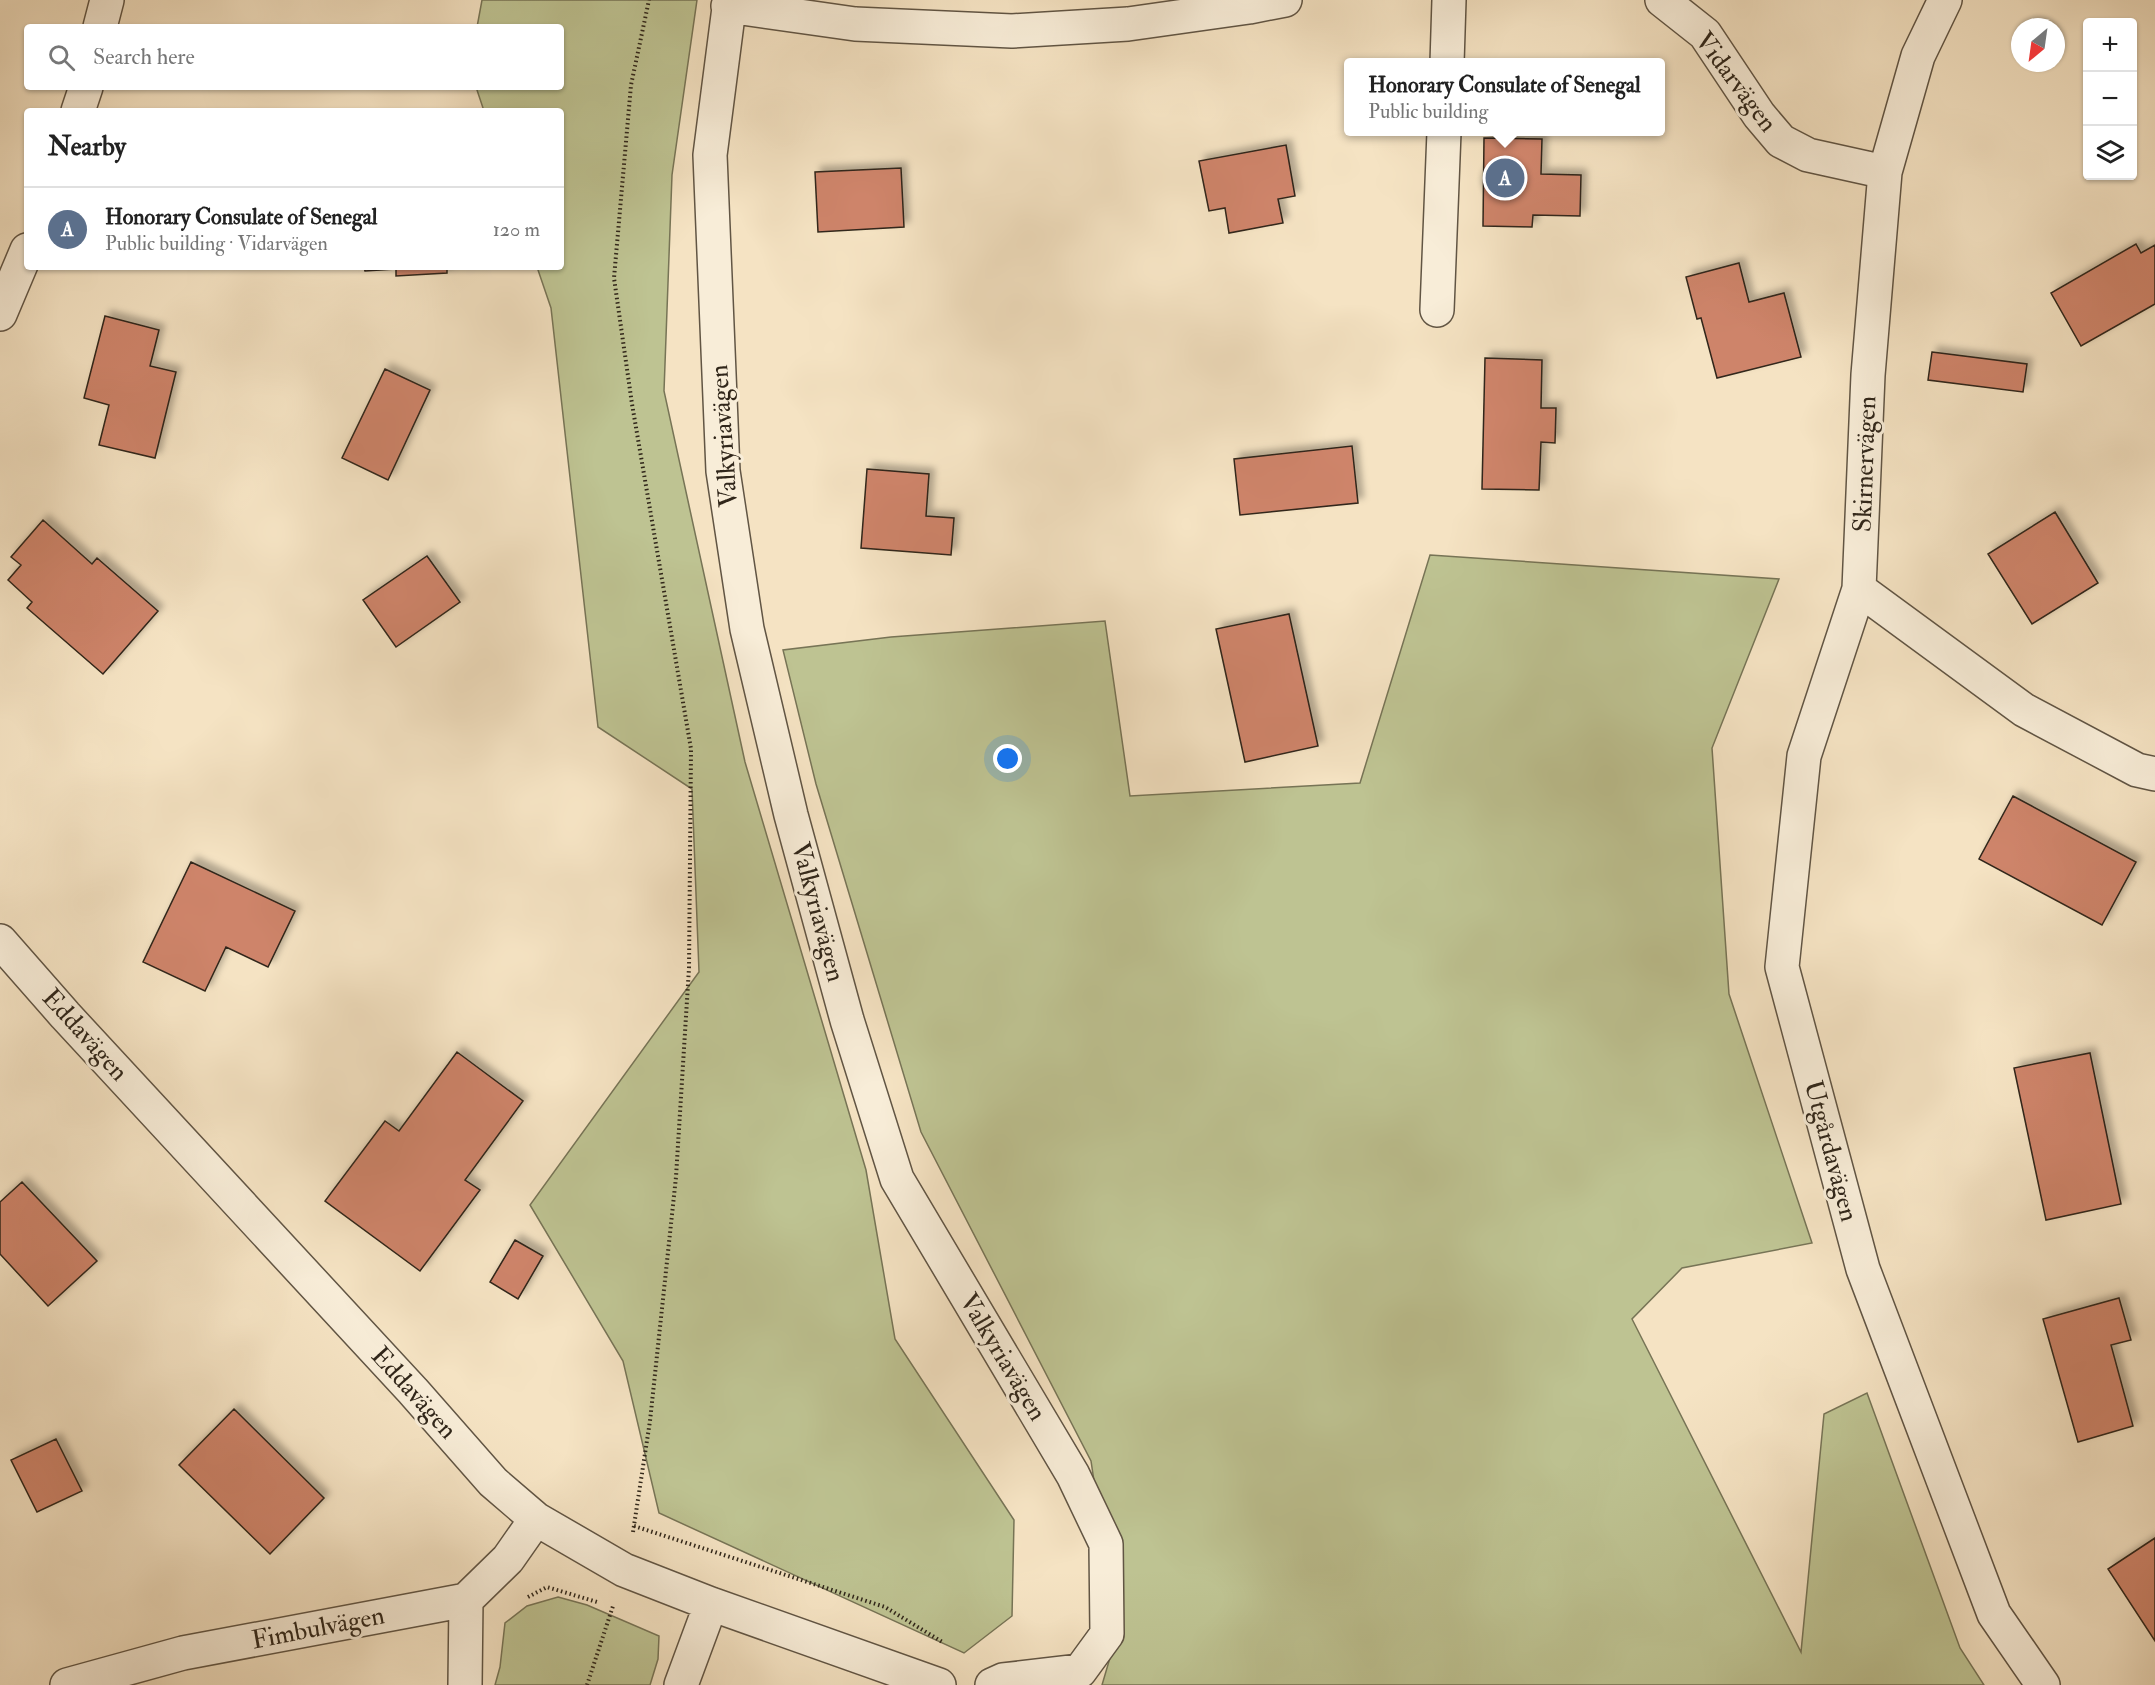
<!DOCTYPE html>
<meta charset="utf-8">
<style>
:root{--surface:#fff;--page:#f2f2f2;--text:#222;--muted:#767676;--line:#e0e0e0;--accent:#2563eb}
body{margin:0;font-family:"IM FELL Double Pica",serif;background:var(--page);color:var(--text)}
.controls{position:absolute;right:18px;top:18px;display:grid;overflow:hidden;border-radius:6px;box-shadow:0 2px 4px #0004}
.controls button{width:54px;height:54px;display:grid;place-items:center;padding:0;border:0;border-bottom:2px solid var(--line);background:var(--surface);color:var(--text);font:30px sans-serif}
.compass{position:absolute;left:2011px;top:18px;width:54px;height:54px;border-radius:50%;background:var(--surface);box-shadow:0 2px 4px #0004;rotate:209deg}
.you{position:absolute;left:1008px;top:759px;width:21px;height:21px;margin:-15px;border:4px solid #fff;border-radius:50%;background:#1a73e8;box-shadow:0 0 0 9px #1a73e833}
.badge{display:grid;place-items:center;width:39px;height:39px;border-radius:50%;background:var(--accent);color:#fff;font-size:20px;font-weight:700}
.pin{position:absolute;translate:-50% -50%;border:3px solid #fff;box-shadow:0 2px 6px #0006}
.popup{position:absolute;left:1344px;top:58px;width:321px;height:78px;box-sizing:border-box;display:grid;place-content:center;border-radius:6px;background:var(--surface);filter:drop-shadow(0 2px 4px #0005);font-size:20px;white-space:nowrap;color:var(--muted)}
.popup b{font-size:22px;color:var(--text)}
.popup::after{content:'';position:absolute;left:50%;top:100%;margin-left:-12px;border:12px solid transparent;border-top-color:var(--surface)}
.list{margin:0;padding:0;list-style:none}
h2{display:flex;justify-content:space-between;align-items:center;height:78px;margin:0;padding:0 24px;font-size:26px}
h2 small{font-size:20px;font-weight:400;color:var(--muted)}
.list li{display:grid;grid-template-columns:39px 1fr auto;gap:18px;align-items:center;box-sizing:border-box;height:84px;padding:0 24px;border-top:2px solid var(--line)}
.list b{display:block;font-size:22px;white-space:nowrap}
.list p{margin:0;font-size:20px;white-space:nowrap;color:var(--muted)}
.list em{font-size:20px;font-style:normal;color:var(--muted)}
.icon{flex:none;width:33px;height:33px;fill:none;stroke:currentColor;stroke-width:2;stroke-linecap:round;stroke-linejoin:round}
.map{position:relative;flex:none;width:2155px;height:1685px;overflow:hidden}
.search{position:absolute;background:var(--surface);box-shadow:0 2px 4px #0004;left:24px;top:24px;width:540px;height:66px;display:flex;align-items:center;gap:15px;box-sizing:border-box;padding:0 21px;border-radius:6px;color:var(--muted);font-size:22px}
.panel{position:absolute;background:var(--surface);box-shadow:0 2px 4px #0004;left:24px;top:108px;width:540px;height:162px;border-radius:6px}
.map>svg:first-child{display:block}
.green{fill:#bec392;stroke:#777456;stroke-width:1.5}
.building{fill:#ce846b;stroke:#30261a;stroke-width:1.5;filter:url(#shadow)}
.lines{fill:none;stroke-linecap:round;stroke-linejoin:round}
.minor-casing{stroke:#615544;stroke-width:36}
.path{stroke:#30261a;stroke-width:4;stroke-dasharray:1.5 3;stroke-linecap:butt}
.minor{stroke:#f8edd8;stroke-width:33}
.labels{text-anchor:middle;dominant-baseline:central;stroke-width:6;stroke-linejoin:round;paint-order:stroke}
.street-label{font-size:26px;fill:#30261a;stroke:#f8edd8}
</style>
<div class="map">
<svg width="2155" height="1685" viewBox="0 0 2155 1685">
<defs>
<filter id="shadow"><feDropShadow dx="5.5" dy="-5.5" stdDeviation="3" flood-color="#0004"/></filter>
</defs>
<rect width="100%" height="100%" fill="#f5e3c3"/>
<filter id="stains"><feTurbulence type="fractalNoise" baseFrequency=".00333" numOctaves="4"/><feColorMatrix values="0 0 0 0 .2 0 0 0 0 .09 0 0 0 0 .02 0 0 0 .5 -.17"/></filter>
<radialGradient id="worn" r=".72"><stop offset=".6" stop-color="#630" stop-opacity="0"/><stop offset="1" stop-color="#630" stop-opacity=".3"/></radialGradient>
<path class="green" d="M 482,0 L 697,0 L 672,175 L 664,391 L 745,762 L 866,1170 L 895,1339 L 1014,1520 L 1012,1616 L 964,1653 L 659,1513 L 623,1361 L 530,1205 L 699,972 L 692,789 L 598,727 L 551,308 L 537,267 L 561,267 L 561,111 L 484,111 L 476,87 L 561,87 L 561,27 L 477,27 Z
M 1430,555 L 1779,579 L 1712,748 L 1729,994 L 1812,1243 L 1682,1268 L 1632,1319 L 1801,1652 L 1824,1414 L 1867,1393 L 1960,1648 L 1984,1685 L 1102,1685 L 1117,1634 L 1091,1461 L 921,1132 L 816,784 L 783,650 L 891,637 L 1105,621 L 1130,796 L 1360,783 Z
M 558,1597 L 587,1605 L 659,1636 L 658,1659 L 650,1685 L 495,1685 L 500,1667 L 505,1623 L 527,1606 Z"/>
<path class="building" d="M 1484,138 L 1542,139 L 1541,174 L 1581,175 L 1580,216 L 1533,215 L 1532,227 L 1483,226 Z
M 1286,145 L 1295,196 L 1278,199 L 1283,223 L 1229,233 L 1225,208 L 1209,211 L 1199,161 Z
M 901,168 L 904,227 L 818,232 L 815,172 Z
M 2136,244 L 2141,253 L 2155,245 L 2155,304 L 2081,346 L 2051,293 Z
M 1739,263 L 1749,302 L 1784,293 L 1801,357 L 1717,378 L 1701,318 L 1697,319 L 1686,277 Z
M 364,267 L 447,267 L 447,273 L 396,276 L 396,269 L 365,271 Z
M 105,316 L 159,330 L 150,366 L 176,372 L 155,458 L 99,445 L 109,405 L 84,398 Z
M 1932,352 L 2027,364 L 2023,392 L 1928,380 Z
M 1485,358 L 1542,360 L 1541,408 L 1556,408 L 1555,443 L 1541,442 L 1539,490 L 1482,489 Z
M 385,369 L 430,390 L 388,480 L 342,458 Z
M 1352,446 L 1358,503 L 1240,515 L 1234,459 Z
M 867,469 L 929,474 L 926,516 L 954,518 L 951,555 L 861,548 Z
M 2055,512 L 2098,583 L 2032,624 L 1988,554 Z
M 43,520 L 92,564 L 97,558 L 158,611 L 103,674 L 27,608 L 32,602 L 8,580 L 21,565 L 11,557 Z
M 427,556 L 460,602 L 396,647 L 363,600 Z
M 1289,614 L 1318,746 L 1245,762 L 1216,629 Z
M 2013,796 L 2136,862 L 2102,925 L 1979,859 Z
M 191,862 L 295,911 L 268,967 L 226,947 L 205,991 L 143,962 Z
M 457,1052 L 523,1101 L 465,1180 L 480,1190 L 420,1271 L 325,1201 L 385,1121 L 399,1131 Z
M 2090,1053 L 2121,1204 L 2046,1220 L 2014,1068 Z
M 22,1182 L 97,1261 L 48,1306 L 0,1254 L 0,1202 Z
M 515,1240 L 543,1256 L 518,1299 L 490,1282 Z
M 2119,1298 L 2131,1340 L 2111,1345 L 2133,1426 L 2078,1442 L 2043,1319 Z
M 234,1409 L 324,1498 L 270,1554 L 179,1465 Z
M 56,1439 L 82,1491 L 37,1512 L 11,1460 Z
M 2155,1538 L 2155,1641 L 2108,1569 Z"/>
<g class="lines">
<g class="minor-casing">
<path id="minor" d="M 730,0 L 710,155 L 723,471 L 747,629 L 791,815 L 847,1020 L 897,1179 L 1073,1475 L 1106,1544 L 1107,1634 L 1080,1671 L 1003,1680 L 992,1685
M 1662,0 L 1705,34 L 1759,115 L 1781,141 L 1808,155 L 1885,172
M 1945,0 L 1918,56 L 1885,172 L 1868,375 L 1859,589 L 2024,710 L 2137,770 L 2155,774
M 728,6 L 855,24 L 1012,31 L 1128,24 L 1249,7 L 1285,0
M 100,27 L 107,0
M 1447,63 L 1449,0
M 78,111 L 86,87
M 1437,310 L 1444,132
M 0,314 L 27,250
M 1859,589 L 1804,756 L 1782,967 L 1863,1269 L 1994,1614 L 2043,1685
M 0,941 L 65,1015 L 413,1391 L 493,1482 L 536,1519 L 624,1570 L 711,1604 L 939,1685
M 67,1685 L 183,1653 L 466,1600 L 508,1559 L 536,1519
M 465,1685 L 466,1600
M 681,1685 L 711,1604"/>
</g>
<path class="path" d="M 634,1526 L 885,1607 L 944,1643
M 633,1532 L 650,1421 L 676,1177 L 689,968 L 691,749 L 632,404 L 614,278 L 631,85 L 649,0
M 528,1597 L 547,1587 L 597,1602
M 587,1685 L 613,1606"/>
<use href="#minor" class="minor"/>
</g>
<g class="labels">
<g class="street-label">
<text transform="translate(1736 82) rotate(53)">Vidarvägen</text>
<text transform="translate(724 436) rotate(-94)">Valkyriavägen</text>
<text transform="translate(1865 464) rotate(-88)">Skirnervägen</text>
<text transform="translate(818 912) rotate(75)">Valkyriavägen</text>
<text transform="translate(85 1035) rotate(48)">Eddavägen</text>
<text transform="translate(1831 1151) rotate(75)">Utgårdavägen</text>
<text transform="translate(1003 1357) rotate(59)">Valkyriavägen</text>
<text transform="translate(414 1393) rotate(48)">Eddavägen</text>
<text transform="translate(318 1628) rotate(-11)">Fimbulvägen</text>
</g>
</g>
<rect width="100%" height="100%" filter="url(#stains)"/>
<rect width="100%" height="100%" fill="url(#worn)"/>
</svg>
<div class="controls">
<button>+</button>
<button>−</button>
<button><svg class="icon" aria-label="layers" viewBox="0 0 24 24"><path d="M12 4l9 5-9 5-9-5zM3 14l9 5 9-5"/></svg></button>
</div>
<svg class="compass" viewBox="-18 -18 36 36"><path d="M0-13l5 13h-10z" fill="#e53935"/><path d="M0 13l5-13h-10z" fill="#767676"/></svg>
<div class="you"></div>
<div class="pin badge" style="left:1505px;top:178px;background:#5c6f8a">A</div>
<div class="popup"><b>Honorary Consulate of Senegal</b>Public building</div>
<div class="search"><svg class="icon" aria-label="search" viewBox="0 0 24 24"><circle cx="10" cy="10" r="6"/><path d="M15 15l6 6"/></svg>Search here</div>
<section class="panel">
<h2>Nearby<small></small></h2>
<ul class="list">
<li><span class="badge" style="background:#5c6f8a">A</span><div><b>Honorary Consulate of Senegal</b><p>Public building · Vidarvägen</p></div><em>120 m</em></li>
</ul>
</section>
</div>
